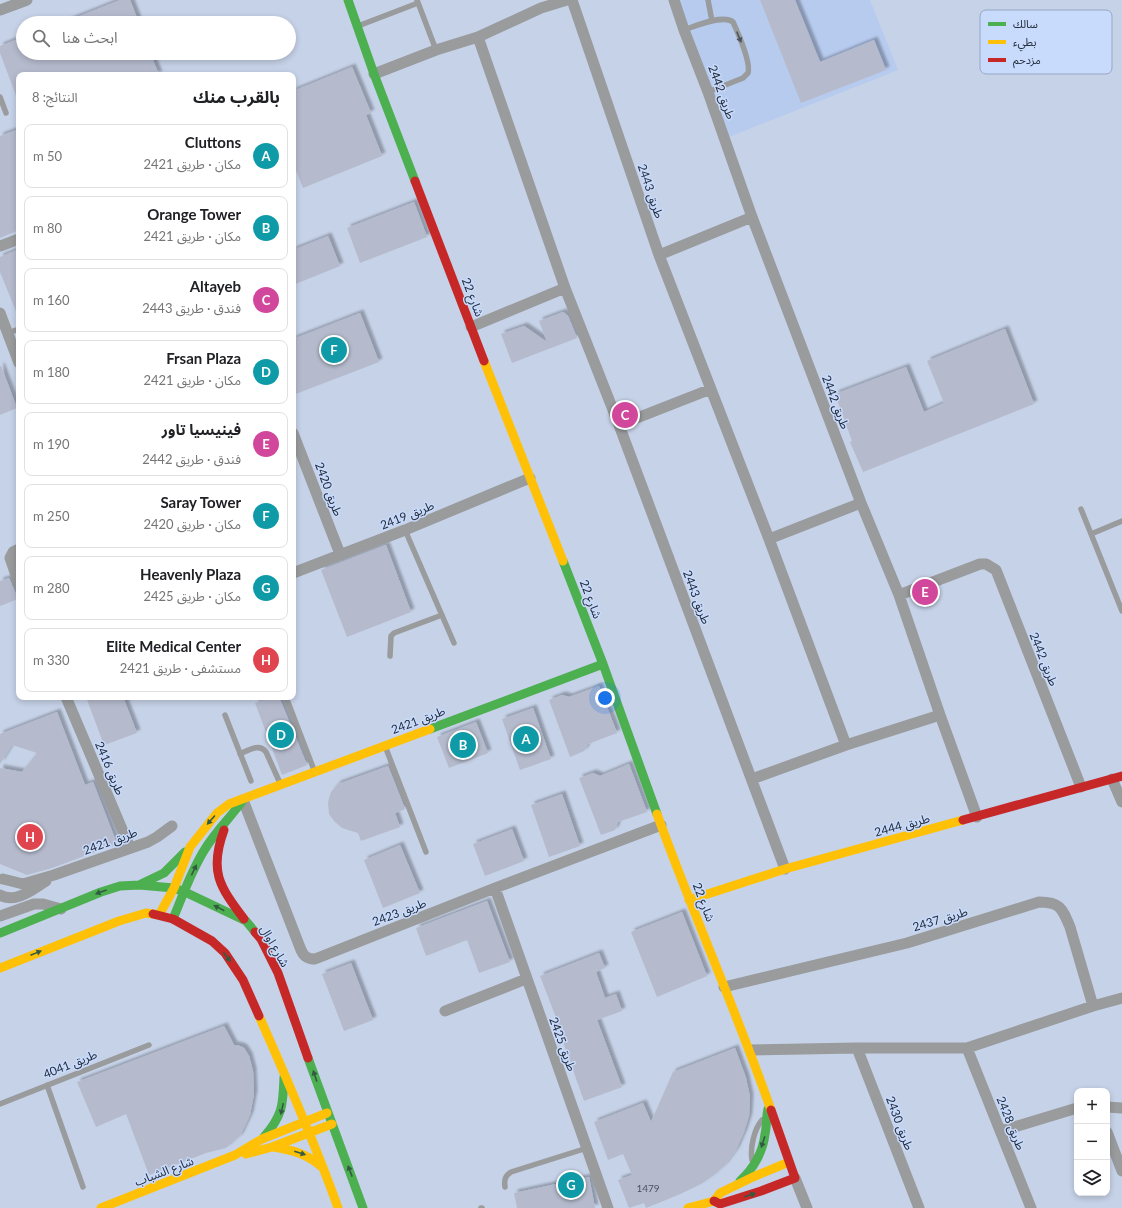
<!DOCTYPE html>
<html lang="ar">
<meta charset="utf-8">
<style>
:root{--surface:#fff;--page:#f2f2f2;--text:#202124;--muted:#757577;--line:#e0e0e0;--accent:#d93025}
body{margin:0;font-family:Lato,"Noto Sans Arabic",sans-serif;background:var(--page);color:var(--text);direction:rtl}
.controls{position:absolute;right:12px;bottom:12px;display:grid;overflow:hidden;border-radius:8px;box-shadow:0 2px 6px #0003}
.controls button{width:36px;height:36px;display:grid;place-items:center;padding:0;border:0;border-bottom:1px solid var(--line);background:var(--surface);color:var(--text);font:20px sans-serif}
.you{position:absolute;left:605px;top:698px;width:14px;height:14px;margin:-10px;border:3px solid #fff;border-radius:50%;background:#1a73e8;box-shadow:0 0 0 6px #1a73e833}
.badge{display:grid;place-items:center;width:26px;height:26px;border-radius:50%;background:var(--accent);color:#fff;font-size:13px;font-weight:700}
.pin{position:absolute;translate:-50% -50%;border:2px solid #fff;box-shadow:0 1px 4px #0006}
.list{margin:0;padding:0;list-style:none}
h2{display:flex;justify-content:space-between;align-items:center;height:52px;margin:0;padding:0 16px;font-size:17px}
h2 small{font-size:13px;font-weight:400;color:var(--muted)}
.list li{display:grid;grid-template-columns:26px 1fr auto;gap:12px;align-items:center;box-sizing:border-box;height:64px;margin:0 8px 8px;padding:0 8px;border:1px solid var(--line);border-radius:8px}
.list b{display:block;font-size:15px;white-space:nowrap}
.list p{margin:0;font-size:13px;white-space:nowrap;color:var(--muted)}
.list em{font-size:13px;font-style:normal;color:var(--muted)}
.icon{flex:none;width:22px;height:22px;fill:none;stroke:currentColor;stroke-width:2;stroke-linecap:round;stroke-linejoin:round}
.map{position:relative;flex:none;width:1122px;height:1208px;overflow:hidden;direction:ltr}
.search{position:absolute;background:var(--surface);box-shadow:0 2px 6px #0003;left:16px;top:16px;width:280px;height:44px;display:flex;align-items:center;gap:10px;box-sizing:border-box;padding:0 14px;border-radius:22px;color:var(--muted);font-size:15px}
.panel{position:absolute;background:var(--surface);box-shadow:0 2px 6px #0003;left:16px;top:72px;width:280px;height:628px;border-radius:8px;direction:rtl}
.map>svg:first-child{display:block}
.built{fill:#b7cbef}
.building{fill:#b5bbcd;filter:url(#shadow)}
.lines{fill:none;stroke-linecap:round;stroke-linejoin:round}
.lane{stroke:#999b9c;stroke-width:5.5}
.street{stroke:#999b9c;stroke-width:11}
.fast{stroke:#4caf50;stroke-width:9}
.slow{stroke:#ffc107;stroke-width:9}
.jam{stroke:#c62828;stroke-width:9}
.oneway{fill:#4d545e}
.oneway2{fill:#325a43}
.labels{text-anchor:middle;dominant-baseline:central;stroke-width:3;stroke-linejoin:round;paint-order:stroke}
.number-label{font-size:10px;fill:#4a5262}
.street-label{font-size:12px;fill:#242d3c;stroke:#c8dbfc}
.key{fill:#c8dbfc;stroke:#97a7c2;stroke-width:1}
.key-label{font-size:11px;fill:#242d3c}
</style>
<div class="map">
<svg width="1122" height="1208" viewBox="0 0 1122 1208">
<defs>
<filter id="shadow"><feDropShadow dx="3.5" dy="-3.5" stdDeviation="1" flood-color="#0004"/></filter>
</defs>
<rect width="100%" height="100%" fill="#c6d2e8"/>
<path class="built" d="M 678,0 L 870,0 L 898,70 L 729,137 Z"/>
<path class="building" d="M 120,0 L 130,0 L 139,23 L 62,23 Z
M 760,0 L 795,0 L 820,62 L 874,40 L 886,70 L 801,103 Z
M 23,37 L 23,53 L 150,53 L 159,75 L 19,75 L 18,101 L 0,53 L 0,46 Z
M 352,67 L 371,113 L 366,115 L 382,156 L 303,188 L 293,163 L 293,91 Z
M 19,129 L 19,230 L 0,238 L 0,136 Z
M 414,202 L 427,237 L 360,263 L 347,228 Z
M 328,236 L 340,266 L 293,285 L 293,250 Z
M 19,249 L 19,319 L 0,272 L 0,257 Z
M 563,312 L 568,316 L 577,338 L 512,363 L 501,334 L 524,326 L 547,342 L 539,321 Z
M 360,313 L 379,362 L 293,395 L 293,339 Z
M 1005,329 L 1034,404 L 863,472 L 850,442 L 852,441 L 835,394 L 906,367 L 924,412 L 944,403 L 927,361 Z
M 0,366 L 1,366 L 17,408 L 0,415 Z
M 386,545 L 411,612 L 347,637 L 321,570 Z
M 9,578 L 18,599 L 0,606 L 0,581 Z
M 599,686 L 617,733 L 588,744 L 584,751 L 570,757 L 549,700 L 562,695 L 569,697 Z
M 86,697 L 123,697 L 137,733 L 104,745 Z
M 271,697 L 279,697 L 307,765 L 282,775 L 255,703 Z
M 533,708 L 551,759 L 520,770 L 502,719 Z
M 57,712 L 85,785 L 93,782 L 117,844 L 52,868 L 27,875 L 0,864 L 0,768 L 22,772 L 37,753 L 12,745 L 0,764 L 0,734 Z
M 476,722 L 488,753 L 449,768 L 437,737 Z
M 629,764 L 647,812 L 618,822 L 615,830 L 601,835 L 579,778 L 593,773 L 600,776 Z
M 388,766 L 405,809 L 395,813 L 400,827 L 361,841 L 358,833 L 342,828 L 334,821 L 329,814 L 328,802 L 331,792 L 338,784 Z
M 562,794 L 580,846 L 549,857 L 531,805 Z
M 512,829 L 524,861 L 485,876 L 473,844 Z
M 400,845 L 420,893 L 383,908 L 364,860 Z
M 487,901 L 510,962 L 479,973 L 467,940 L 426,956 L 416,928 Z
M 682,912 L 707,976 L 657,997 L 631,932 Z
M 599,953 L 605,968 L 596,972 L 605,998 L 616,994 L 622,1011 L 597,1020 L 622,1087 L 584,1101 L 563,1042 L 565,1041 L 540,976 Z
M 351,963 L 373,1020 L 344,1031 L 322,974 Z
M 224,1026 L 234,1045 L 240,1046 L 244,1048 L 249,1056 L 253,1071 L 254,1094 L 250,1115 L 240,1136 L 226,1148 L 206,1153 L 149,1175 L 126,1114 L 96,1127 L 77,1082 Z
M 735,1048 L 746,1078 L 750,1097 L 749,1116 L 744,1132 L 736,1150 L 725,1165 L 714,1175 L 701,1184 L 678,1195 L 646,1208 L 644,1203 L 629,1208 L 618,1180 L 632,1175 L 623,1154 L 608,1160 L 594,1122 L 643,1103 L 651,1122 L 673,1072 Z
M 589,1177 L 595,1208 L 517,1208 L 514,1193 Z"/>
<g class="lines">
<path class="lane" d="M 417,0 L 436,50
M 708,0 L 712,21
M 358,26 L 418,3
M 684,30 C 695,26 723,14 733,22 C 738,33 751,62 748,73 L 743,78 L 708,92
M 0,97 L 6,113
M 8,333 L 19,329
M 1081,509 L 1122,611
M 405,530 L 454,643
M 1091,534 L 1122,521
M 390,656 L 391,636 L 394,633 L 442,615
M 286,697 L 314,770
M 225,715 L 251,781
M 385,746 L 426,852
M 240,754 C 249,750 259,743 266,752 L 280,783
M 47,1085 L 83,1187
M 0,1104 L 149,1045
M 752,1160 C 750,1148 754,1129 762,1120
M 505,1187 C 504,1180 505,1176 511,1172 L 587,1148
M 481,1208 L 482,1208"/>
<path class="street" d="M 572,0 L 659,255 L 769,539 L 846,745
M 674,0 L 684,30 L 708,92 L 752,217 L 861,503 L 899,595 L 940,715 L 977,817
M 0,10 L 27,0
M 478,37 L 565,288 L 619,425 L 785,869
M 374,74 L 436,50 L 478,37 L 541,8 L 567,0
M 0,246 L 19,239
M 659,255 L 752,217
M 0,313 L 19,363
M 471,327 L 565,288
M 619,425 L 711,389
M 293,433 L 340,554
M 769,539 L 861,503
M 19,549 L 13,552 L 10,558 L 19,584
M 293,573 L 405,530 L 530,478
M 899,595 L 980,564 L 986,564 L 996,570 L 1081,787
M 66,697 L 130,848
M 752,779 L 846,745 L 940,715
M 1112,779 L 1122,802
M 243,800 L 301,950 C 304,957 308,959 315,959 L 495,888 L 661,825
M 3,879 L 23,884 L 54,875 L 148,842 L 157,837 L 172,826
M 495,888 L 608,1208
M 0,895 C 16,904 33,889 46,881
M 0,916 L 34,904 L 43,904 L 61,909
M 724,987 L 907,943 L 1039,902 C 1060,902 1062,908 1070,927 L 1093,1006
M 445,1011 L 526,979
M 857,1048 L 919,1208
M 967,1048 L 1031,1208
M 750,1050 L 857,1048 L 967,1048 L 1093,1006 L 1122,998
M 1107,1107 L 1122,1108
M 1001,1131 L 1077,1108
M 1107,1132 L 1122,1171
M 795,1178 L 807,1208"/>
<path class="fast" d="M 348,0 L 374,74 L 415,181
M 563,561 L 603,664 L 657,814
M 430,729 L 603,664
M 139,885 L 164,873 L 185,852
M 173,919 C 183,895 191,871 205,849 C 216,831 231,817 243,800
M 0,933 L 101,892 L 120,886 L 139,885 L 174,888 L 185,892 L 246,921 L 255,932
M 308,1058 L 363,1208
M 264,1137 C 283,1115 283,1105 284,1077
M 740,1181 C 753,1169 763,1152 765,1134 C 767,1126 766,1117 768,1109"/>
<path class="slow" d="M 484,361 L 563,561
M 657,814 C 693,914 736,1010 771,1110
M 689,900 L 785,869 L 963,820
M 159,915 L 174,888 L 190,847 L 217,813 L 229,804 L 430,729
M 0,968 L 119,921 L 146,913 L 153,914
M 259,1016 C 287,1079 315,1143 338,1208
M 273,1147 C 293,1150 307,1154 322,1167
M 246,1154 L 272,1147 L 332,1124
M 101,1208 L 235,1155 L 262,1139 L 327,1113
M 688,1208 L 714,1201 L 720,1193 L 753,1177 L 789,1162"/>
<path class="jam" d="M 415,181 L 484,361
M 963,820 L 1122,776
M 224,830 C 209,871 219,886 244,919
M 153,914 L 173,919 L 212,941 L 225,953 L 243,980 L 259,1016
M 255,932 L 261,939 L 278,973 L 308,1058
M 714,1201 L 720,1204 L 761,1191 L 795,1178 L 771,1110"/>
</g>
<defs><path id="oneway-solid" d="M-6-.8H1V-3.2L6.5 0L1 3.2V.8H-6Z"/></defs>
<use class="oneway" href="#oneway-solid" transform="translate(739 37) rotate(68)"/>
<g class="oneway2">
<use href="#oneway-solid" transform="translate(211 820) rotate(131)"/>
<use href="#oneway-solid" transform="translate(194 870) rotate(-64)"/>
<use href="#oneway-solid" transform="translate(101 892) rotate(160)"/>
<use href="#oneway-solid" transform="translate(219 908) rotate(-153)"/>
<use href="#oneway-solid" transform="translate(36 953) rotate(-22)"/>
<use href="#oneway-solid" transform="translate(227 957) rotate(52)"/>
<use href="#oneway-solid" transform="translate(315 1076) rotate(-109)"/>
<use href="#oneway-solid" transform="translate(282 1109) rotate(103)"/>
<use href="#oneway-solid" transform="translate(763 1142) rotate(108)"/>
<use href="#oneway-solid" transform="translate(300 1153) rotate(18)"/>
<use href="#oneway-solid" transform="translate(350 1171) rotate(-111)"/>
<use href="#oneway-solid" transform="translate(750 1195) rotate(-17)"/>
</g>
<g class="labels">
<g class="number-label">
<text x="648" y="1188">1479</text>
</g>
<g class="street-label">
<text transform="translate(722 92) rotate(70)">طريق 2442</text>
<text transform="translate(651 191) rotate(71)">طريق 2443</text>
<text transform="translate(473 297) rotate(69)">شارع 22</text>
<text transform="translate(836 402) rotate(69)">طريق 2442</text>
<text transform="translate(329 489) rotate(69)">طريق 2420</text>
<text transform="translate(407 515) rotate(-22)">طريق 2419</text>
<text transform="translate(697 597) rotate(69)">طريق 2443</text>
<text transform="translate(591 599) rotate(69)">شارع 22</text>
<text transform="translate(1044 659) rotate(68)">طريق 2442</text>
<text transform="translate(418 720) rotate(-21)">طريق 2421</text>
<text transform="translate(110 768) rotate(67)">طريق 2416</text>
<text transform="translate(902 825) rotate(-15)">طريق 2444</text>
<text transform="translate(110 841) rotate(-20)">طريق 2421</text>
<text transform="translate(704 902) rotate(69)">شارع 22</text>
<text transform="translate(399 912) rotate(-21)">طريق 2423</text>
<text transform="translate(940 919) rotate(-17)">طريق 2437</text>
<text transform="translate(275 946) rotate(60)">شارع اوال</text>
<text transform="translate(563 1044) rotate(70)">طريق 2425</text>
<text transform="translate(70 1064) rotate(-22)">طريق 4041</text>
<text transform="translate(900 1123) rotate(69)">طريق 2430</text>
<text transform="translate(1011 1123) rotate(68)">طريق 2428</text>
<text transform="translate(164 1171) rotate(-21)">شارع الشباب</text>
</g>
</g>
<rect x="980" y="10" width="132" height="64" rx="6" class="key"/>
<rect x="988" y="22" width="18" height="4" fill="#4caf50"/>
<rect x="988" y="40" width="18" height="4" fill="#ffc107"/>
<rect x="988" y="58" width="18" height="4" fill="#c62828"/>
<g class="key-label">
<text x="1013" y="28">سالك</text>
<text x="1013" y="46">بطيء</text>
<text x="1013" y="64">مزدحم</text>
</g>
</svg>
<div class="controls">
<button>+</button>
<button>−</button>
<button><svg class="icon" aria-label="layers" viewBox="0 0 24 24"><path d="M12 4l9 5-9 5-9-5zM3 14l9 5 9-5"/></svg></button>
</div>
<div class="you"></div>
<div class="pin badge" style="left:526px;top:739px;background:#0f9aa8">A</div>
<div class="pin badge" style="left:463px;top:745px;background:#0f9aa8">B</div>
<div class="pin badge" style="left:625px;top:415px;background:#d1479c">C</div>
<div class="pin badge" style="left:281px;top:735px;background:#0f9aa8">D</div>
<div class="pin badge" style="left:925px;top:592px;background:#d1479c">E</div>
<div class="pin badge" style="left:334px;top:350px;background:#0f9aa8">F</div>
<div class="pin badge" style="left:571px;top:1185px;background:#0f9aa8">G</div>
<div class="pin badge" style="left:30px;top:837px;background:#e0444e">H</div>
<div class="search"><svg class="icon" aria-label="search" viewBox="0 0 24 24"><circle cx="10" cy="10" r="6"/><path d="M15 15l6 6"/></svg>ابحث هنا</div>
<section class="panel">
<h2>بالقرب منك<small>النتائج: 8</small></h2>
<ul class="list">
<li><span class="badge" style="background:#0f9aa8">A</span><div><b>Cluttons</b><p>مكان · طريق 2421</p></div><em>50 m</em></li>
<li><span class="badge" style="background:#0f9aa8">B</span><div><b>Orange Tower</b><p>مكان · طريق 2421</p></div><em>80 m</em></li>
<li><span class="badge" style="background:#d1479c">C</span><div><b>Altayeb</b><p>فندق · طريق 2443</p></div><em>160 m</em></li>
<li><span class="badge" style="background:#0f9aa8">D</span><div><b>Frsan Plaza</b><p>مكان · طريق 2421</p></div><em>180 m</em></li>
<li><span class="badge" style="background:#d1479c">E</span><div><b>فينيسيا تاور</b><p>فندق · طريق 2442</p></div><em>190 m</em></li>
<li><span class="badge" style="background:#0f9aa8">F</span><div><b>Saray Tower</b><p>مكان · طريق 2420</p></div><em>250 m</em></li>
<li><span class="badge" style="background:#0f9aa8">G</span><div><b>Heavenly Plaza</b><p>مكان · طريق 2425</p></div><em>280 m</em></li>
<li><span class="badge" style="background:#e0444e">H</span><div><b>Elite Medical Center</b><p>مستشفى · طريق 2421</p></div><em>330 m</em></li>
</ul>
</section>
</div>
